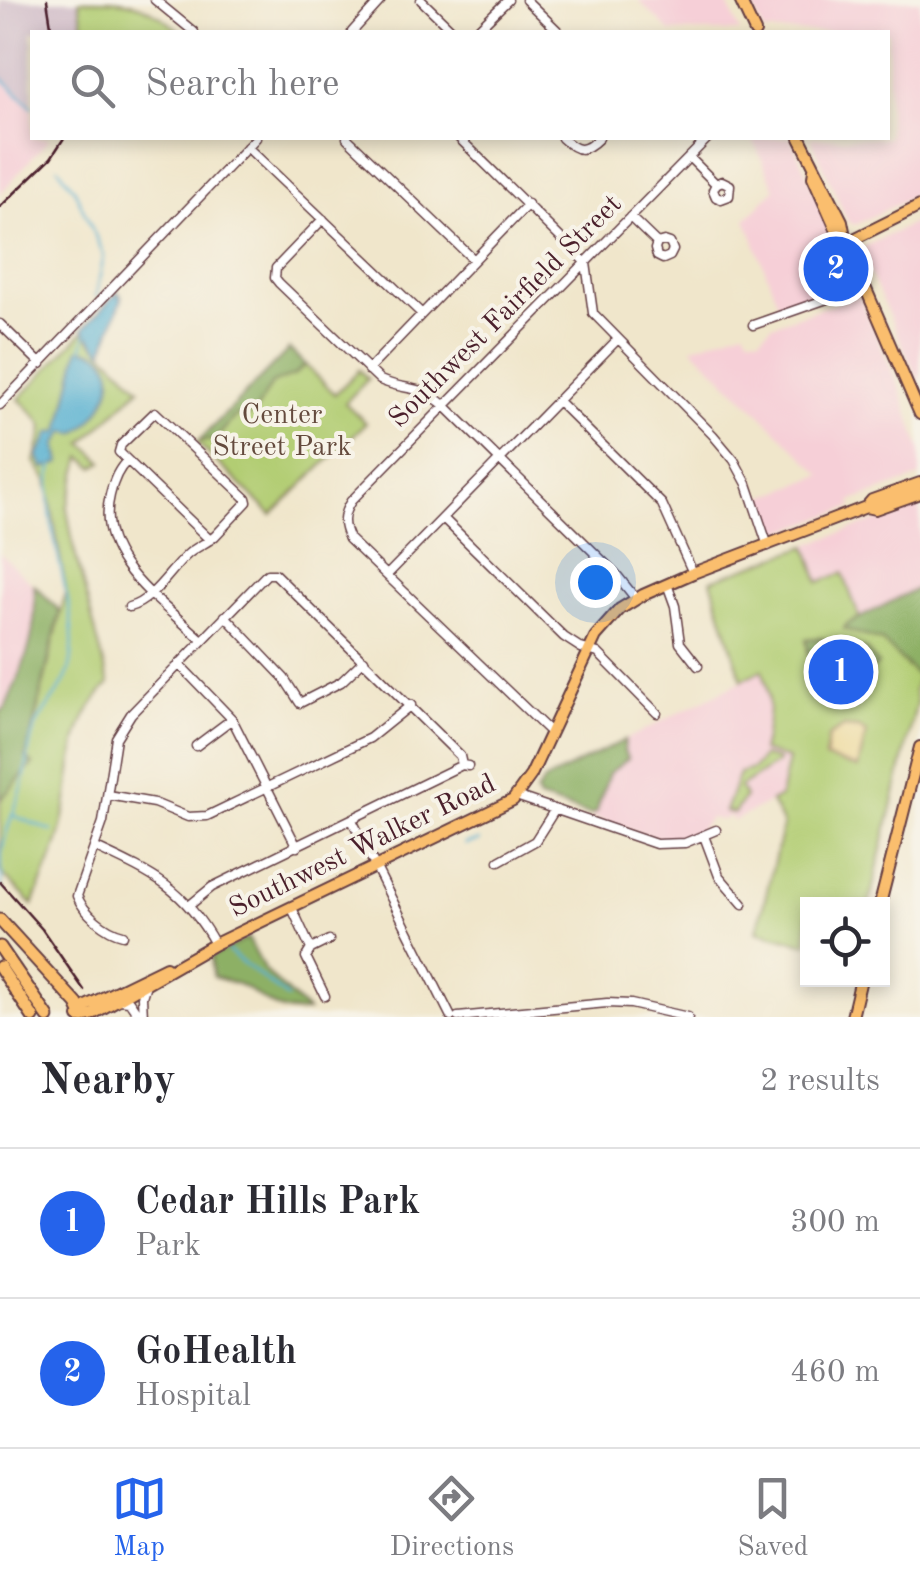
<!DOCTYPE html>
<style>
:root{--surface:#fff;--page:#f7f7f7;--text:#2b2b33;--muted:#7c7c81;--line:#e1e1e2;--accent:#2563eb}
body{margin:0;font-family:"Old Standard TT",serif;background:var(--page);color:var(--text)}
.controls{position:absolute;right:30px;bottom:30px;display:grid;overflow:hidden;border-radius:0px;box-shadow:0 5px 15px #0003}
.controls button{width:90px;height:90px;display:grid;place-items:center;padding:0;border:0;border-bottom:2px solid var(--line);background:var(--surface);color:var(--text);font:50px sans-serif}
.you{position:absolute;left:595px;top:582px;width:35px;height:35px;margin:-25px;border:8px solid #fff;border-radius:50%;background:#1a73e8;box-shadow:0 0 0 15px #1a73e833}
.badge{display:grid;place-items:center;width:65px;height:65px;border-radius:50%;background:var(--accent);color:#fff;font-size:32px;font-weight:700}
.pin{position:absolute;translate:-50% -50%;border:5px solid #fff;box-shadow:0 2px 10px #0006}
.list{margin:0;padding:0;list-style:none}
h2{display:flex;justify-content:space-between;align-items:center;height:130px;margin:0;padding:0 40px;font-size:42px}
h2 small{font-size:32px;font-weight:400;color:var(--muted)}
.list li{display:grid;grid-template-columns:65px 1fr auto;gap:30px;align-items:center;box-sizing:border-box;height:150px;padding:0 40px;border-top:2px solid var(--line)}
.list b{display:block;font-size:38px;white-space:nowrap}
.list p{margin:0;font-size:32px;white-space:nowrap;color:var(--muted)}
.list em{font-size:32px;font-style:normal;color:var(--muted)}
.icon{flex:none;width:55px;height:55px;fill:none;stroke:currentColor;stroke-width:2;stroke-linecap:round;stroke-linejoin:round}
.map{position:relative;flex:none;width:920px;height:1017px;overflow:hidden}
.search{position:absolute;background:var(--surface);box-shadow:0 5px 15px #0003;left:30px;right:30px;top:30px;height:110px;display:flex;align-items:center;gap:25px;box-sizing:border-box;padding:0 35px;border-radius:0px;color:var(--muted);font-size:38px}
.sheet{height:430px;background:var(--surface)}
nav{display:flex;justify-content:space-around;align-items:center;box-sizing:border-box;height:140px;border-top:2px solid var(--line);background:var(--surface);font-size:28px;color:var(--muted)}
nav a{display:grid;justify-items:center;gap:5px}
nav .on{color:var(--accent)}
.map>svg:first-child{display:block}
.built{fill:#f6cfd7}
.industrial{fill:#d1bdc9}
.green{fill:#b2cd73;stroke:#7e764f;stroke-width:2.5}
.forest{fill:#8db065;stroke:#6c6848;stroke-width:2.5}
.sand{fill:#eeda9e;stroke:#9c7c64;stroke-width:2.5}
.water{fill:#52afd0;stroke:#4e677e;stroke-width:2.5}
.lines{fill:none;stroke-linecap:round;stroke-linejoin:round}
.stream{stroke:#52afd0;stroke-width:2.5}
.minor-casing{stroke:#633d43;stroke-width:11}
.major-casing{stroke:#633d43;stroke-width:14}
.highway-casing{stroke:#633d43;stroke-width:15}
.minor{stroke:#fff;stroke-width:8}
.major{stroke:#fabe6e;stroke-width:10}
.highway{stroke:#fabe6e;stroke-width:11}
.tram{stroke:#4a1f2b;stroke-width:2.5}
.labels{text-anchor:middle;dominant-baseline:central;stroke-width:8;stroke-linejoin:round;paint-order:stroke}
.street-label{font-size:28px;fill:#4a1f2b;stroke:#f7f3e8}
.park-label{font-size:28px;fill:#644a3d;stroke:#f7f3e8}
</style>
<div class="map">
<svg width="920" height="1017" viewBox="0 0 920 1017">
<rect width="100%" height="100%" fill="#f7f3e8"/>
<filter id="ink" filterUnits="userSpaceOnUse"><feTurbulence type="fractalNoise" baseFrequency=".01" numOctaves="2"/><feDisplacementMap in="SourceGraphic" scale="20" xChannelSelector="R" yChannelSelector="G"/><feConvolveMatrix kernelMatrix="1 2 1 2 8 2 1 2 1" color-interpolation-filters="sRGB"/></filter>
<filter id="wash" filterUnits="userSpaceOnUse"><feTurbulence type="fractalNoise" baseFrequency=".0048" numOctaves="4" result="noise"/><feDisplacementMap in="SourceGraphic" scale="40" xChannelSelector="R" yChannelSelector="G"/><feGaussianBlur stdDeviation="2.25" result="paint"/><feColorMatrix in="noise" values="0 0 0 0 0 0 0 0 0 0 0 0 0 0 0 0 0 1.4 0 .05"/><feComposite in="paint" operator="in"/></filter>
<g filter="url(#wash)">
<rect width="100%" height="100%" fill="#f0e6cb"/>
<path class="built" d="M 638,0 L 726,0 L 740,32 L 670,32 Z
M 750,0 L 920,0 L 920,188 L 916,195 L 855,225 L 848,222 L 811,138 L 888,138 L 888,32 L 764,32 Z
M 0,76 L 32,106 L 32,138 L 50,138 L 0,194 Z
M 752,138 L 791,138 L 854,283 L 780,309 L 746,219 L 775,189 Z
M 920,220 L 920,384 L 861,253 L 864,247 Z
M 859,295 L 902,394 L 920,448 L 920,477 L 850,502 L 854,507 L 774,534 L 761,498 L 822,475 L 692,347 L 744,329 L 750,336 L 760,337 L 772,325 Z
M 920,506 L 920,591 L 858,622 L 843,573 L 819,582 L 807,545 Z
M 0,553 L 60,611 L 0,732 Z
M 763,670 L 769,697 L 768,726 L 788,759 L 784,765 L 780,797 L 733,821 L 730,816 L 722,820 L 710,818 L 696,833 L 670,839 L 651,837 L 538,799 L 537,793 L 544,781 Z"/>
<path class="industrial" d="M 0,0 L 79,0 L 84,32 L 32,32 L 32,106 L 0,76 Z"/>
<path class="green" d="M 79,0 C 131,0 142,0 181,32 L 84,32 Z
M 83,332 L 140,388 L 83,443 L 103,462 L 94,467 L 82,457 L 67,508 L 74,549 L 109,684 C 63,731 77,772 61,831 C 55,856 42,881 33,905 L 0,872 L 0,800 L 32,764 L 26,757 L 66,591 L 47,480 L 35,462 C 43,420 53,433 19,399 Z
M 289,349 L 335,394 L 359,370 L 368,379 L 345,403 L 366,423 L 272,515 L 197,443 Z
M 807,546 L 819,582 L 843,573 L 860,619 L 920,590 L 919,672 L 914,691 L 917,701 L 869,904 L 808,904 L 807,944 L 757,931 L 783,825 L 771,802 L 780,797 L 788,759 L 762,751 C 769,723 773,698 762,670 L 742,680 L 711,580 Z
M 763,756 L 778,760 L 777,763 L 740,787 L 745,797 L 734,813 L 725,811 L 739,773 L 753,769 Z"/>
<path class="forest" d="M 289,349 L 305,365 L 294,375 L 272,384 L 254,414 L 244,417 L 236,415 L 215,440 L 199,441 Z
M 34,585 L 60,611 L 26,757 L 33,764 L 0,800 L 0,710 L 4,710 C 24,666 39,635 34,585 Z
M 920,587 L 920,672 L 916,675 L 882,641 L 844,629 L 846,625 Z
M 819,638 L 865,649 L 878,664 L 874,669 L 860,667 L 852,670 L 839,661 L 830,664 L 809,657 L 806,639 Z
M 625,740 L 624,751 L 628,759 L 609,773 L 596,813 L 590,815 L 539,799 L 536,793 L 544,781 Z
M 248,938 L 265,971 L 307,1011 C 281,1017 266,1001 244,987 C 235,982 223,980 213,977 L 211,957 Z"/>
<path class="sand" d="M 844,727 L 858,728 L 866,733 L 858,768 L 825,758 L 828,737 Z"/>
<path class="water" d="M 118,292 L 122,298 L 103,352 L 83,329 Z
M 79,349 C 136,352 106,418 74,434 L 66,431 L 57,444 L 61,463 L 44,468 L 38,456 L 50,433 L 60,431 Z"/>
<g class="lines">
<path class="stream" d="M 0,76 L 32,107
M 58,167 L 74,189 L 104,255 L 96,296
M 82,351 L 86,334
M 12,815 L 52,831
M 465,844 L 479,841
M 1,888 C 4,875 0,863 2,850 C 6,827 17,806 23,784 C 28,767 27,747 34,731 C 43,707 66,689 71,663 C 81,599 36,523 53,465
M 228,951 L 288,998"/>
</g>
</g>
<g filter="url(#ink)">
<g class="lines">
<g class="minor-casing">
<path id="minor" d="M 155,0 L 194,32
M 421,0 L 454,32
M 526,0 L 559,32
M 352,32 L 381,0
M 475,32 L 508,0
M 347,138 L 474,260
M 459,138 L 586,263
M 562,138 C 577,152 584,153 599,138
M 247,147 L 422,314
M 689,157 L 716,184 L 722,181 L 730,185 L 729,196 L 721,199 L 716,197 L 713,190 L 716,184
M 630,217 L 657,243 L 664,241 L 670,243 L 673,250 L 670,256 L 663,259 L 657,256 L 655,249 L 657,243
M 323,219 L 276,268 L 275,278 L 279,283 L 380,380 C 407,392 419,383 445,406 L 616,574 L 636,599
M 586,263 L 593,313 L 713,435 L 734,460 L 747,484 L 768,546
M 0,324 L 41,364
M 753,325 L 864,286
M 368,370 L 528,204
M 558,401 L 662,504 L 693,573
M 0,405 L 256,138
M 127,461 C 117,470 113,482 110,495 C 94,559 161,601 202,640
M 443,518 L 564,637 L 581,648 L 598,653 L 657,713
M 387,575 L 617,340
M 667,584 L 675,606 L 680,643 L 698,666
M 129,607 C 153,601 170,570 188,554 C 196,547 207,543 215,536 L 247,502 L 246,498 L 155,412 L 121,445 L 119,452 L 210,540
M 225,616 L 284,678 L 300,703 L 341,682 L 364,660
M 179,664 L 232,719 L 297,847
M 550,732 L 349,539 C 342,525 342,515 351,501 L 708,138
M 196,746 L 232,719
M 108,795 L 154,803 L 188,817 L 207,816 L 370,738 L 411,705
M 516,796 L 656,844 L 685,843 L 716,830
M 352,820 L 451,1017
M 704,836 L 719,876 L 743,904
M 96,848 C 152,874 184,888 215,944
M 499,861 L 535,841 L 554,811
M 190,905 L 212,887 L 462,765 L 468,766
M 292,908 L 311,949
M 123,935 C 105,931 84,913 77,896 L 103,822 L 116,738 L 131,714 L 267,574 L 275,574 L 460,756 L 462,765
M 325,996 L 306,957 L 311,949 L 329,940
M 118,1000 L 129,1001 L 140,1017
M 143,1017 L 142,997 L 146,984
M 458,1017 L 607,1003 L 631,1004 L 688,1017"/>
</g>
<g class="major-casing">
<path id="major" d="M 740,0 L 755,32
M 800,138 L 842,221 L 846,242
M 814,169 L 813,177 L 837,231 L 846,243 L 920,414
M 846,243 L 920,206
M 866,507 L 875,509 L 920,493
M 880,904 L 920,747
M 82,1015 L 86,1006 L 166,967
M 79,1017 L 91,1015 L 215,944 L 513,800 L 531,775 L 596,636 L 620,609 L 643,595 L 693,573 L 866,507 L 872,500 L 920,483
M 852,1017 L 861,979"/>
</g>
<g class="highway-casing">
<path id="highway" d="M 0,920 L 77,1004 L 83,1017
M 0,947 L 48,1017
M 0,967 L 33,1017"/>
</g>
<use href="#minor" class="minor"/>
<use href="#major" class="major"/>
<use href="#highway" class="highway"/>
<path class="tram" d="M 47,0 L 52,32
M 0,207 L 51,158 L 64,138
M 0,882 L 42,929 L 84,990"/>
</g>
</g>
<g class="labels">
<g class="street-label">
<text transform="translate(506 312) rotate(-45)">Southwest Fairfield Street</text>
<text transform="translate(363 847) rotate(-26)">Southwest Walker Road</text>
</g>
<g class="park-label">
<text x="282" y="416">Center<tspan x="282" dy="32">Street Park</tspan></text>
</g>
</g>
</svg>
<div class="controls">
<button><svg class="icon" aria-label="locate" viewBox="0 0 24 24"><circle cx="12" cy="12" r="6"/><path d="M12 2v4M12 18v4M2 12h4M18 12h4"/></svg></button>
</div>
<div class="you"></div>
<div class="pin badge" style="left:841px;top:672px">1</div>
<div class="pin badge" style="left:836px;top:269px">2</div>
<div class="search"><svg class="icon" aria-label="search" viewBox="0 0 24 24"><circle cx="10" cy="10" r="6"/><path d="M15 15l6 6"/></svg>Search here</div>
</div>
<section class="sheet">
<h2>Nearby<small>2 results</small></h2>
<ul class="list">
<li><span class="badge">1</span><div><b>Cedar Hills Park</b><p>Park</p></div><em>300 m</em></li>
<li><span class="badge">2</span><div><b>GoHealth</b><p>Hospital</p></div><em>460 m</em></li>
</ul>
</section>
<nav>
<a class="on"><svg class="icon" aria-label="map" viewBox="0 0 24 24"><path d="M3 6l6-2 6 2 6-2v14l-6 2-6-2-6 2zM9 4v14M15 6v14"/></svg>Map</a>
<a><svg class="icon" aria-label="directions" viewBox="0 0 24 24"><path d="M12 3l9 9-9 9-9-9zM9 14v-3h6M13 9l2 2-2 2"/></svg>Directions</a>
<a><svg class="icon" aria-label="saved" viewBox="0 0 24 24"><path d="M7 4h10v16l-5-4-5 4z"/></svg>Saved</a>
</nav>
